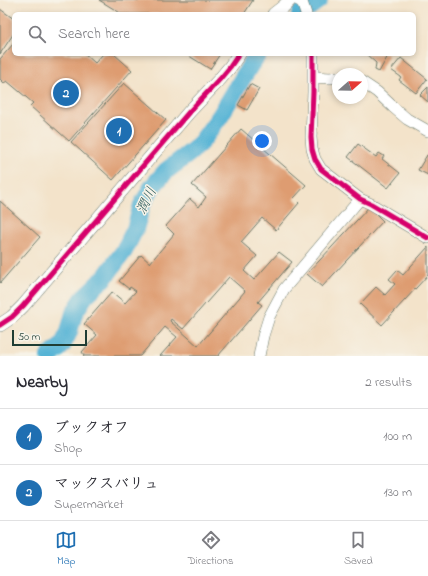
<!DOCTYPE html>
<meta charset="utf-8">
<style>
:root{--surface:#fff;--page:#f7f7f7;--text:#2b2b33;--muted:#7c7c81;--line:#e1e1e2;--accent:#1f6fb2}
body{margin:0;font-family:"Indie Flower","Klee One",sans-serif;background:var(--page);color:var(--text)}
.compass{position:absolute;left:332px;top:68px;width:36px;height:36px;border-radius:50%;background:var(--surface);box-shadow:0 2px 6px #0003;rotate:70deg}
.scale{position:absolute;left:12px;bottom:10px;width:75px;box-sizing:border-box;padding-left:4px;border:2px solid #1f3d34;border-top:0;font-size:11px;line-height:14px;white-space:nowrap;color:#1f3d34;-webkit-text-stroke:3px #f7f3e8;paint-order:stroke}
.you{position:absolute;left:262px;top:141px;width:14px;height:14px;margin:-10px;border:3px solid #fff;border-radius:50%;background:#1a73e8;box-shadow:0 0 0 6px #1a73e833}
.badge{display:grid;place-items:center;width:26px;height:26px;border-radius:50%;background:var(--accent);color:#fff;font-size:13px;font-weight:700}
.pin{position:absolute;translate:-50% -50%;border:2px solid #fff;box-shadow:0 1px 4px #0006}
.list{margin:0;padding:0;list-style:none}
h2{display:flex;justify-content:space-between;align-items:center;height:52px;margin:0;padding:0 16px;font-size:17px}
h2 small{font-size:13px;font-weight:400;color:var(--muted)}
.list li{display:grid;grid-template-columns:26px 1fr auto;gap:12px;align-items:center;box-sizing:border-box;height:56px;padding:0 16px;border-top:1px solid var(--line)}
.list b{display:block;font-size:15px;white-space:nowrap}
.list p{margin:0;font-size:13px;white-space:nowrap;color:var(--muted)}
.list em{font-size:13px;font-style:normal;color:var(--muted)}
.icon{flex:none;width:22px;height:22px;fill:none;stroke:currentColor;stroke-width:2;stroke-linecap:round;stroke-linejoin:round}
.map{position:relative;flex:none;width:428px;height:356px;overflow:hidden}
.search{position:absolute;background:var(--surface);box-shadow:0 2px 6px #0003;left:12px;right:12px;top:12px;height:44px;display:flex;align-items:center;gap:10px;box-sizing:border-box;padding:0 14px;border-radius:6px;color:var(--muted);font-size:15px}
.sheet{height:164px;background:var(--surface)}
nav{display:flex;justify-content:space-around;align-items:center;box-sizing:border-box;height:56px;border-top:1px solid var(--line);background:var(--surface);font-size:11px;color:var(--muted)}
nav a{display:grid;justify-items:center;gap:2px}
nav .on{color:var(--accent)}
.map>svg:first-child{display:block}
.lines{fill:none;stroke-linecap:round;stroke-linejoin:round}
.river{stroke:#57b4d5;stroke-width:18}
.building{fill:#de9c71;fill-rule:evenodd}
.minor-casing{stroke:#697768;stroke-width:12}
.tertiary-casing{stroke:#697768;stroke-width:14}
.minor{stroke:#fff;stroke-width:11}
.tertiary{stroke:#fff;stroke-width:13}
.cycleway-casing{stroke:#f7f3e8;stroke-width:8}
.cycleway{stroke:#d6006c;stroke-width:5}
.labels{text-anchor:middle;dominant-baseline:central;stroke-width:3;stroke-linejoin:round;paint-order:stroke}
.water-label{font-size:14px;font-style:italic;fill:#2d5b5c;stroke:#f7f3e8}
</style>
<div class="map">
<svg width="428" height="356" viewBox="0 0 428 356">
<rect width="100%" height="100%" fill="#f7f3e8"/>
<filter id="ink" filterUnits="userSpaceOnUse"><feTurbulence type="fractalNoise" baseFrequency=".025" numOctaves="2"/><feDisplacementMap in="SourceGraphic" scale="8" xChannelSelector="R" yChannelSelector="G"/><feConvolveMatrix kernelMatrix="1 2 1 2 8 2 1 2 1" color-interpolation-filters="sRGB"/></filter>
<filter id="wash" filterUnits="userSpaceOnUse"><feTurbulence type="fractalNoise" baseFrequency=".012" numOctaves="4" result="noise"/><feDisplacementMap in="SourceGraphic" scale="16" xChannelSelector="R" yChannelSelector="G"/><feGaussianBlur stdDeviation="0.9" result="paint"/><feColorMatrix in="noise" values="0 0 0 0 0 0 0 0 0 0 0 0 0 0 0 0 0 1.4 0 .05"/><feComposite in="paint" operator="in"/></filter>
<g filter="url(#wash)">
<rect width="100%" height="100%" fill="#f3e3ca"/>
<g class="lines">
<path class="river" d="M 300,14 L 319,0
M 49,356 L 51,355 L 62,346 L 69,332 L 74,313 L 85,296 L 105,277 L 124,251 L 135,229 L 142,205 L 152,187 L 166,171 L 191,152 L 202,141 L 220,116 L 251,64 L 258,54"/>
</g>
<g id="blocks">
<path class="building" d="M 99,0 L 253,0 L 244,14 L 122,14 Z
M 0,9 L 14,19 L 14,33 L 0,54 Z
M 14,43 L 14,54 L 85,54 L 95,63 L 103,54 L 114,54 L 132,70 L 69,141 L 30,106 L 33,103 L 7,81 L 4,83 L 0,79 L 0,59 Z
M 186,54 L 220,54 L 210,69 Z
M 366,54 L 389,54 L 379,72 L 375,70 L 376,63 Z
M 401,58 L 427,79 L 416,93 L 399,80 L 401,77 L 391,70 Z
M 124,83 L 166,120 L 113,180 L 71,142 Z
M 250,84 L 259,89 L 247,110 L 238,105 Z
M 428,87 L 428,102 L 420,95 Z
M 241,129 L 306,185 L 294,198 L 299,203 L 276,230 L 262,218 L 241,242 L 257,256 L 244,271 L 254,280 L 279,252 L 292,262 L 258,302 L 262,305 L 218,356 L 160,356 L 177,337 L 165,327 L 140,356 L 83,356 L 84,355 L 82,352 L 97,335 L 84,324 L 112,292 L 125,303 L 136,291 L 130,287 L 129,289 L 119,281 L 141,255 L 150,263 L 174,234 L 166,226 L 190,199 L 199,207 L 206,197 L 192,185 ZM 229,277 L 245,291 L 198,346 L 170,321 L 171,319 L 183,329 Z
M 358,144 L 376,157 L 379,153 L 384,156 L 382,159 L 400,173 L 388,188 L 348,157 Z
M 427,155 L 428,155 L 428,175 L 418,170 Z
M 0,201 L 40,237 L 0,283 Z
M 369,207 L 383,221 L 322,287 L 307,274 Z
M 428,247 L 428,275 L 382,325 L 360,304 L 376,287 L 385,295 L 395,284 L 389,279 L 397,270 L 403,275 Z"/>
</g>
</g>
<g filter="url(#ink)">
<use href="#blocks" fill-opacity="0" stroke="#697768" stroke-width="1"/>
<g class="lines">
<g class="minor-casing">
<path id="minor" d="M 298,0 L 302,2 L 306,14
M 313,54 L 313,92 L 311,137 L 312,149 L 315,159 L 321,169 L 360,199 L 371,204 L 428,238
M 313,77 L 330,78 L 338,77
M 362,82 L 377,92 L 393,107 L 407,119 L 428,131
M 259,356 L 263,336 L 269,317 L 284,289 L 360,199"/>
</g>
<g class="tertiary-casing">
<path id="tertiary" d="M 274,14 L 283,7 L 290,0
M 0,325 L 12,317 L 23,306 L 189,112 L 220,79 L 230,67 L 239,54"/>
</g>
<use href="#minor" class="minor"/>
<use href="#tertiary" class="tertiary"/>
<g class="cycleway-casing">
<path id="cycleway" d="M 313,54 L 313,92 L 311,137 L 312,149 L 315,159 L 321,169 L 360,199 L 371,204 L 428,238
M 0,325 L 12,317 L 23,306 L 189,112 L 220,79 L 230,67 L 239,54"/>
</g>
<use href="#cycleway" class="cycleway"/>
</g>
</g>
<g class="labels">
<g class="water-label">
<text transform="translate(147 201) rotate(-64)">潤川</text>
</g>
</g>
</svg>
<svg class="compass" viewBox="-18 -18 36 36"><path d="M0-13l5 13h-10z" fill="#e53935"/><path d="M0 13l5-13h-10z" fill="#7c7c81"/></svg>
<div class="scale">50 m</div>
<div class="you"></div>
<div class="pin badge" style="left:119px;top:131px">1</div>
<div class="pin badge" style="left:66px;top:93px">2</div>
<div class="search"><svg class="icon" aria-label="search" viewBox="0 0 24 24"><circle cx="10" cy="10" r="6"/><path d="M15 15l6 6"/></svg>Search here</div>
</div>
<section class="sheet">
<h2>Nearby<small>2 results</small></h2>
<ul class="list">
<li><span class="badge">1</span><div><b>ブックオフ</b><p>Shop</p></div><em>100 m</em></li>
<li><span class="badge">2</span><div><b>マックスバリュ</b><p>Supermarket</p></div><em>130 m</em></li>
</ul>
</section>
<nav>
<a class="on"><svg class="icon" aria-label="map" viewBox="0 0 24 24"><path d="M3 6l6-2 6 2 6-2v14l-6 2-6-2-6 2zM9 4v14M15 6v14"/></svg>Map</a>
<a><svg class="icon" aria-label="directions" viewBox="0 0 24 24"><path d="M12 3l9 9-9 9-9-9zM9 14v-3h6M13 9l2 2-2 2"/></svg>Directions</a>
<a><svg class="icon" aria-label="saved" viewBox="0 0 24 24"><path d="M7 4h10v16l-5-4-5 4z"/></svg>Saved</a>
</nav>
